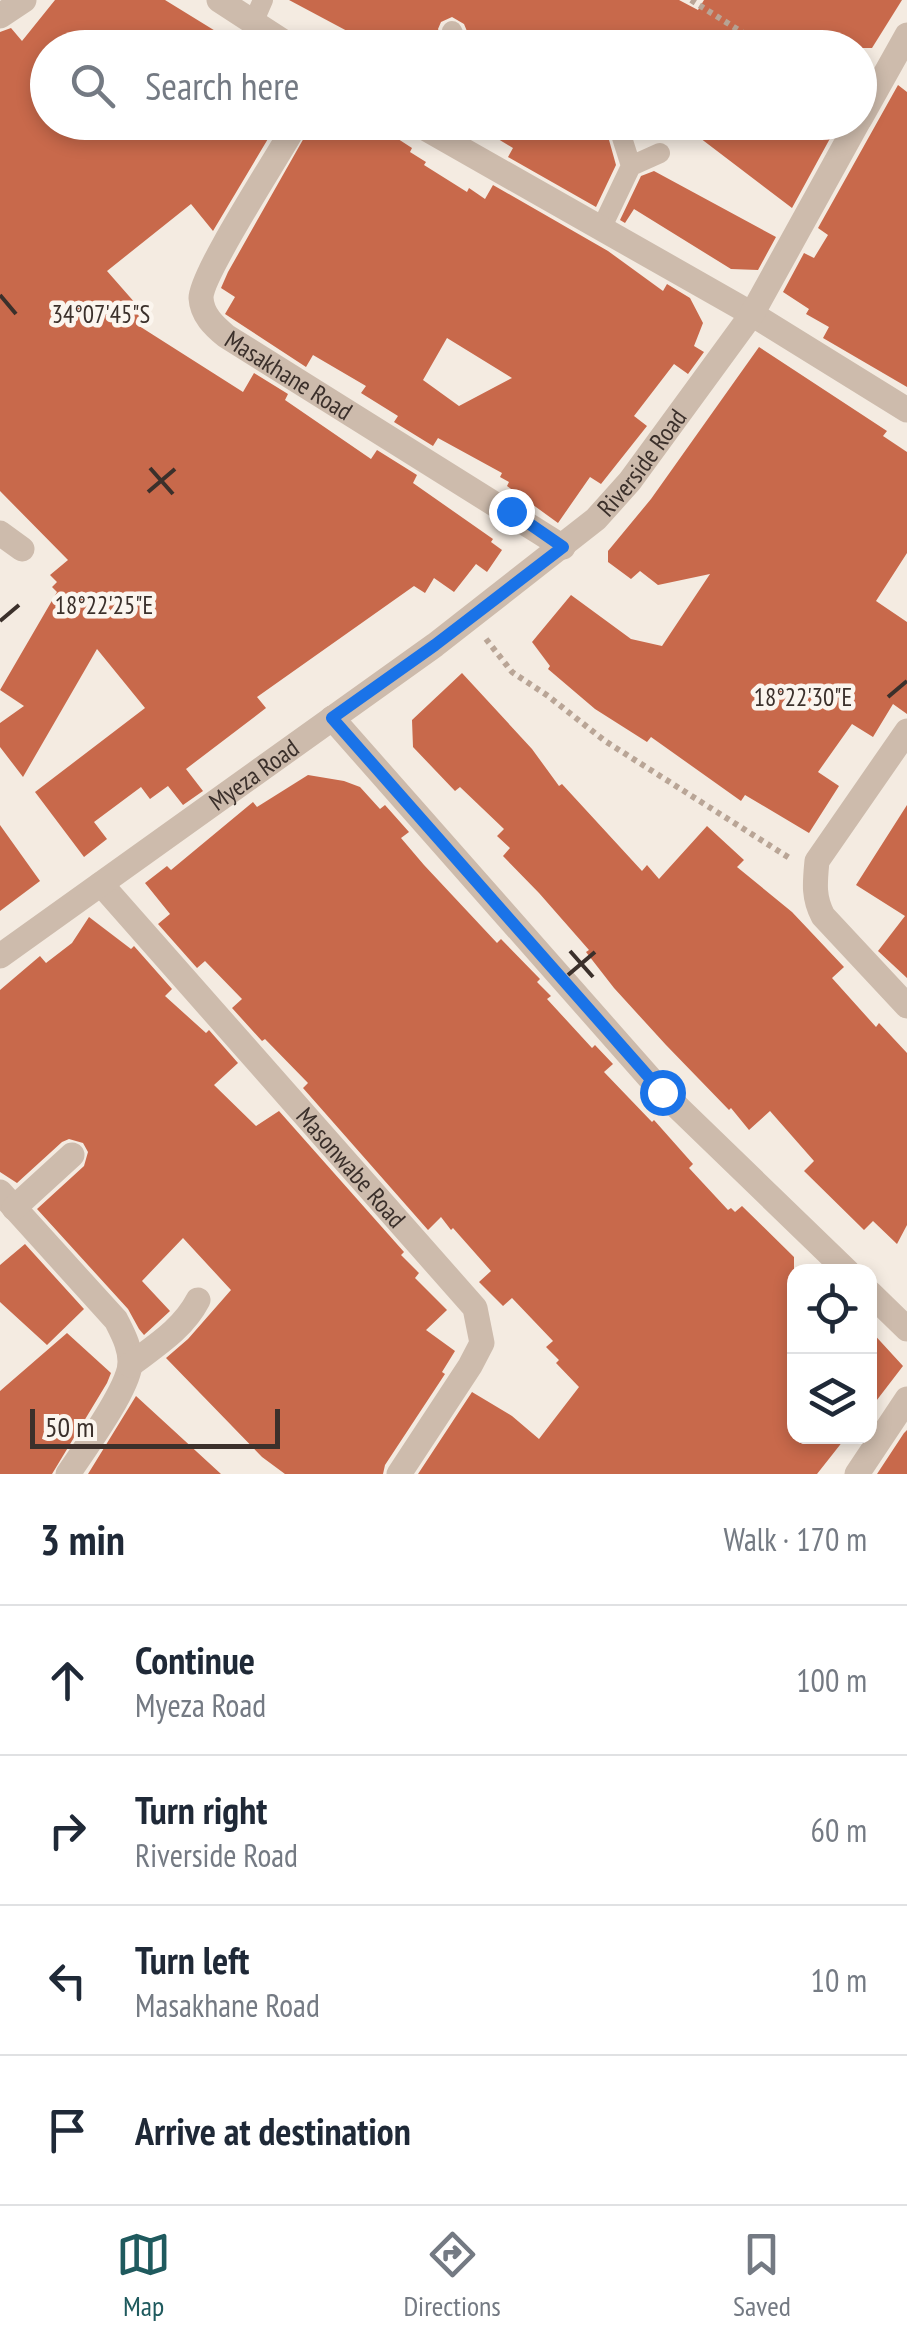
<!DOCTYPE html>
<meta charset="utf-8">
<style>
:root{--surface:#fff;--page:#f2f2f3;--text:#1f2937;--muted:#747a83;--line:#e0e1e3;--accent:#1f5a5e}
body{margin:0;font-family:"PT Sans Narrow",sans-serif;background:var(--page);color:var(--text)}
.controls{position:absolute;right:30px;bottom:30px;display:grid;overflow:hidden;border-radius:20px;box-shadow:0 5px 15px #0003}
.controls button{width:90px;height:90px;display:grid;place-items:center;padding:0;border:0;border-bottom:2px solid var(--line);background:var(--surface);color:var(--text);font:50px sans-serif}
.scale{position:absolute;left:30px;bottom:25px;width:250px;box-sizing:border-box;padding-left:10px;border:5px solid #3b302b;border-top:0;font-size:28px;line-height:35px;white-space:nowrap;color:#3b302b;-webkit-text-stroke:8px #fbf5ee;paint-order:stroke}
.stop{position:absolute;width:30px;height:30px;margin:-22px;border:8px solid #1a73e8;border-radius:50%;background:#fff}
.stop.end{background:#1a73e8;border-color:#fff;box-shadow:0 2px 10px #0008}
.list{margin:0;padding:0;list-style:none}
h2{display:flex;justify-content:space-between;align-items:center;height:130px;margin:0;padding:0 40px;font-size:42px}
h2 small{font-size:32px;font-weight:400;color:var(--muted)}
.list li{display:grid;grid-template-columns:65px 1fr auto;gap:30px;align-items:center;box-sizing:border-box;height:150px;padding:0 40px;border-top:2px solid var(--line)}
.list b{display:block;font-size:38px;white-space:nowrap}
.list p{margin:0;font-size:32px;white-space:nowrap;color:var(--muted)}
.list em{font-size:32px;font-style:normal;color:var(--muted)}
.icon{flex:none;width:55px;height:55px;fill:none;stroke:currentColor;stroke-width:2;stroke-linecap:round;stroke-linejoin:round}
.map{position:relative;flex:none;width:907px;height:1474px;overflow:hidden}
.search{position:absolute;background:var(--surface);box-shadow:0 5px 15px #0003;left:30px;right:30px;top:30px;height:110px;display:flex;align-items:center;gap:25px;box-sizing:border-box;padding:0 35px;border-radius:55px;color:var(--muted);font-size:38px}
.sheet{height:730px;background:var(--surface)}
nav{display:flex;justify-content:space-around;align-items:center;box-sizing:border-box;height:140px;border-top:2px solid var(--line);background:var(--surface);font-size:28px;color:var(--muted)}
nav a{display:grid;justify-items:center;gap:5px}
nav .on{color:var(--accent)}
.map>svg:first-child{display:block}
.building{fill:#c8694b;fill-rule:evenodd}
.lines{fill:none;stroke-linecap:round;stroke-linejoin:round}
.path{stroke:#b9a596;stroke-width:6;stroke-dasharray:5 5;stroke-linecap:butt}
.lane{stroke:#cdbbac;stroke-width:20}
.street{stroke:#cdbbac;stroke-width:25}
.route{stroke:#1a73e8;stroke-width:12}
.ticks{fill:none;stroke:#3b302b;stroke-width:4}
.labels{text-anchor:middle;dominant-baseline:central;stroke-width:9;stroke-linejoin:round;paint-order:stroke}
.street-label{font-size:25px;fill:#3b302b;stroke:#fbf5ee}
.ticks-label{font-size:25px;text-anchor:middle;fill:#3b302b;stroke:#fbf5ee;stroke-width:9;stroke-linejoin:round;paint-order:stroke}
</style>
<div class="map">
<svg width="907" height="1474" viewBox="0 0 907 1474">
<rect width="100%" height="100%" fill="#f4ebe1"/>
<path class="building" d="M 55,0 L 165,0 L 243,48 L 48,48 L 48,122 L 278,122 L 213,231 L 191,204 L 107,271 L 136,304 L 132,308 L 142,318 L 136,324 L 243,392 L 254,373 L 288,394 L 285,400 L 371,459 L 377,450 L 417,475 L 413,483 L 493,539 L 491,542 L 502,550 L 487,572 L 476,564 L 454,592 L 434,578 L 425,593 L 414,586 L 257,697 L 266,708 L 186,769 L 203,791 L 183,805 L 168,786 L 150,799 L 141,787 L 94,822 L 107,839 L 84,857 L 35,792 L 145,708 L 97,649 L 23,777 L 0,747 L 0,723 L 24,706 L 0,690 L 57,592 L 52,587 L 57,582 L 50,575 L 68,560 L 0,491 L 0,32 L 11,28 L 22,41 Z
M 289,0 L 679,0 L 698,10 L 704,0 L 902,0 L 872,48 L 474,48 L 464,24 L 452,17 L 441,22 L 438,29 L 445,48 L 379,48 Z
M 898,85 L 907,92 L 907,387 L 823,338 L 829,327 L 806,314 L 809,309 L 783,292 L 804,253 L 814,258 L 828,235 L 818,228 Z
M 313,122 L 398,122 L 400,129 L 395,137 L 412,148 L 410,152 L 426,162 L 424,165 L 467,192 L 469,188 L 485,199 L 493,185 L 608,251 L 663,291 L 667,284 L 690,298 L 703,323 L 694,346 L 704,352 L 688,374 L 674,364 L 634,416 L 647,426 L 601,484 L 590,477 L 558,523 L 507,486 L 509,482 L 500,477 L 502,473 L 438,438 L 433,446 L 394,422 L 398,416 L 361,393 L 366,386 L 313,355 L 306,367 L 225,314 L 235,297 L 221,288 L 228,272 ZM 447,338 L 512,378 L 459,406 L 423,380 Z
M 470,122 L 604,122 L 616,165 L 596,207 L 508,157 L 513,148 Z
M 679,122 L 839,122 L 792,208 Z
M 654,171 L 776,237 L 758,270 L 731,269 L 634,209 L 625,223 L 620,220 L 641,176 Z
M 759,347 L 887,431 L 883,436 L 907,452 L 907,553 L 876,601 L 907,622 L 907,714 L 893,704 L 873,737 L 852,724 L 818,772 L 839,786 L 809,833 L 745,795 L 741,801 L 651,737 L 647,742 L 595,709 L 548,669 L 550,666 L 532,642 L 571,595 L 631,639 L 662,646 L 710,574 L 658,585 L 640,571 L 631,579 L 608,562 L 608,551 L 651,499 Z
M 462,673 L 532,749 L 559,786 L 562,784 L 642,871 L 647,865 L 659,879 L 707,826 L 744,860 L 737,867 L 792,912 L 844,967 L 832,978 L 876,1027 L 879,1023 L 907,1053 L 907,1225 L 897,1244 L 873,1221 L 864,1230 L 804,1171 L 814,1161 L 770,1111 L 749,1130 L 731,1108 L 729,1110 L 666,1045 L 614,988 L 586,952 L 589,950 L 539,893 L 503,856 L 510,848 L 497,836 L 504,829 L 460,787 L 455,791 L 413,747 L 412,720 Z
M 308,775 L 344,781 L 360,787 L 380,809 L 385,805 L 409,832 L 401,838 L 424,865 L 497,943 L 501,939 L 540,979 L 537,982 L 551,996 L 547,999 L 592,1048 L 595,1045 L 613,1064 L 604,1072 L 652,1122 L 654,1120 L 693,1164 L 689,1168 L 728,1210 L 731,1208 L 735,1212 L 742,1206 L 794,1257 L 794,1436 L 847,1436 L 817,1474 L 418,1474 L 472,1392 L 512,1416 L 539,1439 L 579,1387 L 556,1363 L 559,1360 L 546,1347 L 553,1341 L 512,1298 L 503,1306 L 479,1282 L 491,1271 L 453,1228 L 451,1230 L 441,1217 L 428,1230 L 303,1088 L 308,1083 L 265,1039 L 262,1041 L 232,1008 L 242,999 L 205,961 L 197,968 L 158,924 L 170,914 L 145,883 L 167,866 L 171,870 L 253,802 L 257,807 Z
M 907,805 L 907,978 L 878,951 L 905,916 L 856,885 Z
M 0,825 L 40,881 L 0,911 Z
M 89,917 L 131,949 L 134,946 L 172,989 L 165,996 L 206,1033 L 209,1030 L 238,1063 L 214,1085 L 256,1126 L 279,1111 L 404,1252 L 401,1255 L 419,1273 L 415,1278 L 447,1310 L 426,1330 L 455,1351 L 442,1372 L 445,1374 L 385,1465 L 383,1474 L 285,1474 L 262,1457 L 166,1358 L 188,1339 L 231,1290 L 183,1238 L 142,1281 L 170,1311 L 144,1335 L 139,1329 L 128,1309 L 37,1209 L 84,1166 L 88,1152 L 83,1143 L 69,1139 L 62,1142 L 17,1183 L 0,1172 L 0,990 L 40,956 L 46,963 L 72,943 Z
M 25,1244 L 84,1309 L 47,1345 L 0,1302 L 0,1265 Z
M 870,1330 L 903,1366 L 870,1409 Z
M 67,1333 L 111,1373 L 107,1383 L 52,1474 L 0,1474 L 0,1391 Z
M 136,1396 L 221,1474 L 88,1474 Z
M 907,1430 L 907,1474 L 877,1474 L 904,1433 Z"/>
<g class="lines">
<path class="path" d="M 691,0 L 767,48
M 486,639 L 512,672 L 548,696 L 605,741 L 791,859"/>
<path class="lane" d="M 253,23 L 263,0
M 452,31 L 460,48
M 631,166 L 660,153
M 601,229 L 631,166 L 617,122"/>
<g class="street">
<path d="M 219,0 L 293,48"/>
<path d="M 0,16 L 24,0"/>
<path d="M 860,119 L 907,35"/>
<path id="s1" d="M 297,122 C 280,154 201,273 201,298 C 202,315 214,326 226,336 L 563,547"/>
<path d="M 414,122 L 752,314 L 907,410"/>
<path d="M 0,533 L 22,549"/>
<path d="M 332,718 L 662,1092 L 848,1272"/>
<path d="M 907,731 L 817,861 C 815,882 813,897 823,916 L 907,1006"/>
<path id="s2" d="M 101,884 L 475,1308 L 482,1343 L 470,1366 L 399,1474"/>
<path id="s3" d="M 0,956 L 435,645 L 596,519 L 630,481 L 752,314 L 858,122"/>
<path d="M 0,1192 L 116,1320 C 123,1334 131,1348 130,1365 C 127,1391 84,1450 68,1474"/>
<path d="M 14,1208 L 72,1155"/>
<path d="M 870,1293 L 907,1329"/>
<path d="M 130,1365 C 155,1346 183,1329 198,1300"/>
<path d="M 857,1474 L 907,1399"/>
</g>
</g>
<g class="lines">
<path class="route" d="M 511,511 L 563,547 L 435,645 L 332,718 L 662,1092"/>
</g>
<path class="ticks" d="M 0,295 L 16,314M 150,468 L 173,494M 148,492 L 175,469M 0,621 L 19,605M 888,697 L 907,681M 570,951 L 593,977M 568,975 L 595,952"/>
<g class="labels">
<g class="street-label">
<text stroke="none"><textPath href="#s1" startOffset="322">Masakhane Road</textPath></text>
<text stroke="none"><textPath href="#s3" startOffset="812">Riverside Road</textPath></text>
<text stroke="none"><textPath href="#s3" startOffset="312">Myeza Road</textPath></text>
<text stroke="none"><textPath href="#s2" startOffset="378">Masonwabe Road</textPath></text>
</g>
</g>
<g class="ticks-label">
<text x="101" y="323">34°07'45"S</text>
<text x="104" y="614">18°22'25"E</text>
<text x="803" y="706">18°22'30"E</text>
</g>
</svg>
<div class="controls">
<button><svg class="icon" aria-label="locate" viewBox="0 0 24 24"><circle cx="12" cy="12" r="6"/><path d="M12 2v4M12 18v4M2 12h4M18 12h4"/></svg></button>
<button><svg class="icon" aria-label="layers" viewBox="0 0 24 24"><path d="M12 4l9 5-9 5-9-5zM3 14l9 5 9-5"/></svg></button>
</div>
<div class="scale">50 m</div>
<div class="stop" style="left:662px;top:1092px"></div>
<div class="stop end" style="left:511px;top:511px"></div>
<div class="search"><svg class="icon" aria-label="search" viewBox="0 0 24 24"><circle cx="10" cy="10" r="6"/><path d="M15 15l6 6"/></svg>Search here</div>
</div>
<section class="sheet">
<h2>3 min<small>Walk · 170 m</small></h2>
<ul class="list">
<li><svg class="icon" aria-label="ahead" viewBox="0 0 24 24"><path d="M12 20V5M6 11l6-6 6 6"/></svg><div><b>Continue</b><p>Myeza Road</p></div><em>100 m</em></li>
<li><svg class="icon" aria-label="right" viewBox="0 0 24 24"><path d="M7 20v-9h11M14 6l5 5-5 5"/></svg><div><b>Turn right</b><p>Riverside Road</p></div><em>60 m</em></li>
<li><svg class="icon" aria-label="left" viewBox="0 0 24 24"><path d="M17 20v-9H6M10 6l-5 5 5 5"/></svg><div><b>Turn left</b><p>Masakhane Road</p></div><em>10 m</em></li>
<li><svg class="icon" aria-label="arrive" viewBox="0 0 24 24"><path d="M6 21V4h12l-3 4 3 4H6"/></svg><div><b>Arrive at destination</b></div></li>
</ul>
</section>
<nav>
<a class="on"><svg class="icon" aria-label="map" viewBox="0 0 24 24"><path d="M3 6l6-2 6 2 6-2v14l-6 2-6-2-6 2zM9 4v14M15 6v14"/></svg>Map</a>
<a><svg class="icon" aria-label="directions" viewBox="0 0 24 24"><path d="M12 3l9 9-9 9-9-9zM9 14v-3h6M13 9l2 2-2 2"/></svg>Directions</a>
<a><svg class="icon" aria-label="saved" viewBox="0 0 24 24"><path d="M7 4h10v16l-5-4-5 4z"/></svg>Saved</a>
</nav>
